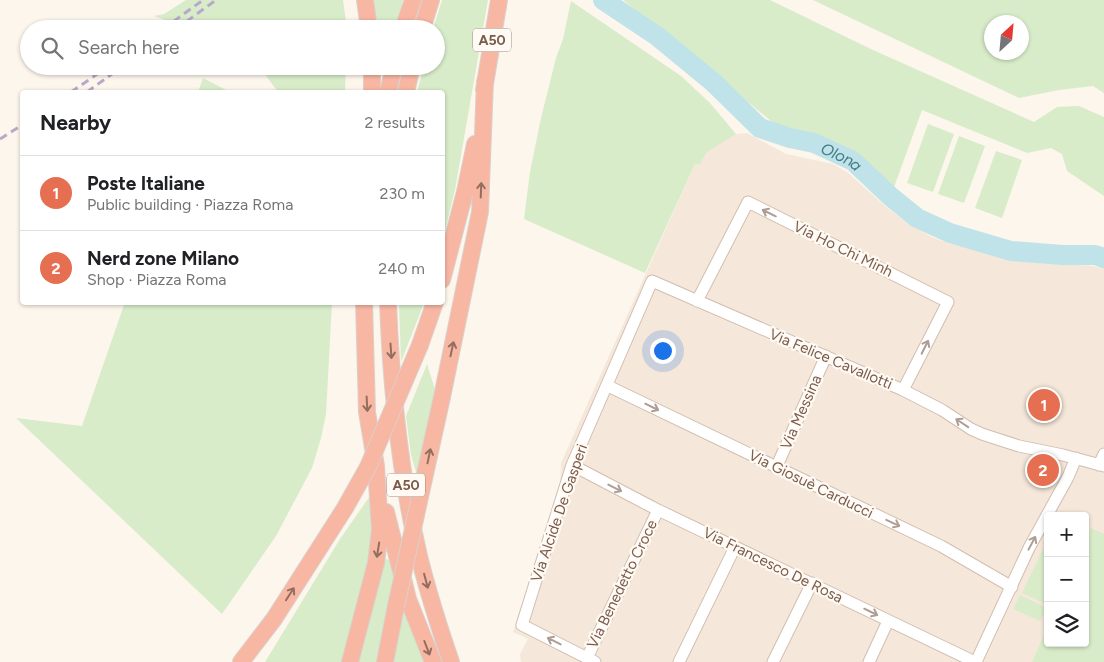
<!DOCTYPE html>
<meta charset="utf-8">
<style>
:root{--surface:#fff;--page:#f6f6f6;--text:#202124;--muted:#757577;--line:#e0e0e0;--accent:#e76f51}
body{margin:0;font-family:Figtree,sans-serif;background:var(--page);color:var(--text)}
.controls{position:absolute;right:15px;bottom:15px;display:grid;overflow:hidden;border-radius:5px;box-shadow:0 1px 4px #0004}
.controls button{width:45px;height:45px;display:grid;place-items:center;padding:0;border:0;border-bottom:1px solid var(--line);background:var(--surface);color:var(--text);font:25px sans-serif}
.compass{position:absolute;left:984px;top:15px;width:45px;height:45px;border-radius:50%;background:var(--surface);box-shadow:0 1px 4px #0004;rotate:26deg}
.you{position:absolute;left:662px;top:350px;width:18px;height:18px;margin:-12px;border:4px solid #fff;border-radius:50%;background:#1a73e8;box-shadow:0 0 0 8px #1a73e833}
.badge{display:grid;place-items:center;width:32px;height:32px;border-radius:50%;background:var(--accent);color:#fff;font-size:16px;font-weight:700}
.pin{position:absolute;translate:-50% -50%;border:2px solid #fff;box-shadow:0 1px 5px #0006}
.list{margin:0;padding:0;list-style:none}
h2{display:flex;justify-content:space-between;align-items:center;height:65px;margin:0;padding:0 20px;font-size:21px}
h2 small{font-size:16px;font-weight:400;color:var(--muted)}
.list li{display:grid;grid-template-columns:32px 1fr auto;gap:15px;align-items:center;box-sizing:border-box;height:75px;padding:0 20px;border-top:1px solid var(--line)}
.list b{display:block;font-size:19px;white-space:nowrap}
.list p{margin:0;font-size:16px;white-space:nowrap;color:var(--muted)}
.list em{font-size:16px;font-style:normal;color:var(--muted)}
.icon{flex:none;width:28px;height:28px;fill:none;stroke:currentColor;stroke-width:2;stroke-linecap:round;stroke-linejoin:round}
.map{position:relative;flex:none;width:1104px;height:662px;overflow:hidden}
.search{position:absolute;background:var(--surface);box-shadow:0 1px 4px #0004;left:20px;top:20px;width:425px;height:55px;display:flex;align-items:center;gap:12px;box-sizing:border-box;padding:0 18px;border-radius:28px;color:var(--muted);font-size:19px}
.panel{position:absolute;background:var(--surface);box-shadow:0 1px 4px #0004;left:20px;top:90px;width:425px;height:215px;border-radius:5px}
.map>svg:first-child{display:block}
.residential{fill:#f5e8da;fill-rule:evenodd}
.green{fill:#d8ecc9;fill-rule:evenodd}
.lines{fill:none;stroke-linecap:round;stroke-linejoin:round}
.river{stroke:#bfe3e8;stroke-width:20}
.minor-casing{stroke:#d1beb0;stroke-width:13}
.highway-casing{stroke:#dad1cd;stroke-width:18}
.minor{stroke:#fff;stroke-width:11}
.highway{stroke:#f7b7a3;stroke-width:16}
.rail{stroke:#b9a8c9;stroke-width:3;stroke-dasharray:8 5;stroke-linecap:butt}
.highway-bridge-casing{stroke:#dad1cd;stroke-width:18;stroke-linecap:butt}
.highway-bridge{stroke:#f7b7a3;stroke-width:16}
.oneway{stroke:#936e5e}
.oneway2{stroke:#af9d94}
.labels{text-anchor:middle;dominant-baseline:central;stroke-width:4.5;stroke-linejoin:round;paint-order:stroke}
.shield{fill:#fffaf3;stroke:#a28b7f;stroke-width:1}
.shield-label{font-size:14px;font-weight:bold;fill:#7a5c4d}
.street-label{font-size:15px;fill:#7a5c4d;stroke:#fffaf3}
.water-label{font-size:16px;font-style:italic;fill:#437c86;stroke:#fffaf3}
</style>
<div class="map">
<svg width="1104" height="662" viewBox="0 0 1104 662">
<rect width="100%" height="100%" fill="#fdf6ec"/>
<path class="residential" d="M 747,133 L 786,154 L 833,164 L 847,172 L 884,205 L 907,223 L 932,237 L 948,243 L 1104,268 L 1104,662 L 521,662 L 520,654 L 528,639 L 513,632 L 560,483 L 561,463 L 695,164 L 699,165 L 706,152 L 720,142 L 736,134 ZM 1048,516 L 1085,516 L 1085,643 L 1048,643 Z"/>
<path class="green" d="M 186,0 L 343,0 L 347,29 L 177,29 L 165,20 L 154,16 L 164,14 Z
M 371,0 L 403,0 L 395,29 L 374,29 Z
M 442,0 L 488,0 L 455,190 L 443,239 L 444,203 L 442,202 L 442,92 L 417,92 L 424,66 L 436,66 L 436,29 L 433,29 Z
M 623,0 L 770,0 L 873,50 L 1034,122 L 1057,107 L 1079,106 L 1104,117 L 1104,196 L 1067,171 L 1062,154 L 1051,148 L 1027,153 L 922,110 L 893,190 L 835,143 L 776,125 Z
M 813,0 L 1104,0 L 1104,93 L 1093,86 L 1059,90 L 1019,98 ZM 992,22 L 1022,22 L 1022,52 L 992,52 Z
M 571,1 L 681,76 L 710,103 L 736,134 L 707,152 L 699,165 L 695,164 L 645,273 L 524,219 L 530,172 L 541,118 L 556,58 L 563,39 Z
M 255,66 L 346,66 L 345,92 L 278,92 L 264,73 Z
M 203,78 L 230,92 L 198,92 Z
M 928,124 L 954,134 L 933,192 L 907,183 Z
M 959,136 L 985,146 L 964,203 L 938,194 Z
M 996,151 L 1022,160 L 1002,218 L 975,208 Z
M 125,302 L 332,303 L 326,414 L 321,438 L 312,468 L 276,536 L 222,614 L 16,418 L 82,426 Z
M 399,303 L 424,303 L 401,362 Z
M 427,364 L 437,396 L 418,479 L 411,455 L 406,416 Z
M 372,493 L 374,541 L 344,662 L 265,662 L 340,539 Z
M 1091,528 L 1104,534 L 1104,662 L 1032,662 L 1048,626 L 1048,643 L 1085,643 L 1085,541 Z
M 1048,538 L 1048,605 L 1022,593 Z
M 385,559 L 391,560 L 395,582 L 380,662 L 357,662 L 383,562 Z
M 1020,595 L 1047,608 L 1040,621 L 1013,609 Z
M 404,606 L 426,662 L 391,662 Z"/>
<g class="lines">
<path class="river" id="s1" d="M 603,0 L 657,36 L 713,82 L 760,128 L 790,138 L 814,143 L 853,161 L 890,196 L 917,218 L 950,233 L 1011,251 L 1063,255 L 1095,255 L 1104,258"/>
<g class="minor-casing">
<path id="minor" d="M 697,301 L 748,202 L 948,302 L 903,390
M 608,386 L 941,546 L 1012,587
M 572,465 L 658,510 L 975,662
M 1099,465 L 1104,454
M 776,468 L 826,356
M 587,658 L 658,510
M 595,662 L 522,625 L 572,465 L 652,281 L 903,390 L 942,410 L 971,429 L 982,434 L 1019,446 L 1063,455 L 1104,466
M 679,662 L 735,547
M 773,662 L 812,583
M 869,662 L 888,621
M 976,662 L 1029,548 L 1068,477 L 1076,458"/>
</g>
<g class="highway-casing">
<path id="highway" d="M 365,0 L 369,29
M 403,29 L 413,0
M 422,29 L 431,0
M 372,66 L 372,92
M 484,90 L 499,0
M 388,92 L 394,66
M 406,92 L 412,66
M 442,280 L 465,192 L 475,144
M 388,302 C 391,387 400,474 419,556 C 428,592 439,627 451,662
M 420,345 L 435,302
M 442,397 L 480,212 L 485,81
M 386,512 L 408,599 L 433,662
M 241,662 L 274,619 L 345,508
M 350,662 L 376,563 L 380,530 L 376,466 L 367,412 L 364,302
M 385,662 L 396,606"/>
</g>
<use href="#minor" class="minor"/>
<use href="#highway" class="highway"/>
<path class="rail" d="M 163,29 L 203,0
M 176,29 L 216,0
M 71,92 L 109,66
M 87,92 L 123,66
M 0,139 L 22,125"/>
<g class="highway-bridge-casing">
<path id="highway-bridge" d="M 345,508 L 368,467 L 420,345
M 396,606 L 442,397"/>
</g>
<use href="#highway-bridge" class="highway-bridge"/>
</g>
<defs><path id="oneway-shaft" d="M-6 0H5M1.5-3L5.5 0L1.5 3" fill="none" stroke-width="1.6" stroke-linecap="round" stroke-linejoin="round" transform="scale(1.25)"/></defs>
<g class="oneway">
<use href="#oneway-shaft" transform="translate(481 190) rotate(-88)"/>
<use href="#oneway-shaft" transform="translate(452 349) rotate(-78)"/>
<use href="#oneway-shaft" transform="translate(391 351) rotate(86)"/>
<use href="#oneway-shaft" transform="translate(367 404) rotate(87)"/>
<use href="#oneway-shaft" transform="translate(429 456) rotate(-78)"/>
<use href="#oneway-shaft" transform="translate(378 550) rotate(99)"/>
<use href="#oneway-shaft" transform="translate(426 581) rotate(75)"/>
<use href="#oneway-shaft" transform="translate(290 594) rotate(-57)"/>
<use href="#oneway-shaft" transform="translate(427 648) rotate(69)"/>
</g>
<g class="oneway2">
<use href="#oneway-shaft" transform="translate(769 213) rotate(-154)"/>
<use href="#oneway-shaft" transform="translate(925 347) rotate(-63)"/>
<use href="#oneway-shaft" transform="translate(652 407) rotate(26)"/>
<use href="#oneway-shaft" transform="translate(962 423) rotate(-146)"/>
<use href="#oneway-shaft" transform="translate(615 488) rotate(27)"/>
<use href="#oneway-shaft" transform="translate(893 523) rotate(25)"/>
<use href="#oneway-shaft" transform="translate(1032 543) rotate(-62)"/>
<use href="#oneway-shaft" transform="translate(871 612) rotate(26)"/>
<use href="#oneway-shaft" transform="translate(554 641) rotate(-153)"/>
</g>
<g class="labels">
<g class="shield">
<rect x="473" y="28.5" width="38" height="23" rx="4"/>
<rect x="387" y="473.5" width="38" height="23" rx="4"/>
</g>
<g class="shield-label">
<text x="492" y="40">A50</text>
<text x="406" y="485">A50</text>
</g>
<g class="street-label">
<text transform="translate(843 249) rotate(26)">Via Ho Chi Minh</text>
<text transform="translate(831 359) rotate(23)">Via Felice Cavallotti</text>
<text transform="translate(801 412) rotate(-66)">Via Messina</text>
<text transform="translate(811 484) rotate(26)">Via Giosuè Carducci</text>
<text transform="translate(559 513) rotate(-71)">Via Alcide De Gasperi</text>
<text transform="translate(773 565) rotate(26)">Via Francesco De Rosa</text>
<text transform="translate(622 584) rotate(-64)">Via Benedetto Croce</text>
</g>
<g class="water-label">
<text stroke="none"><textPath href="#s1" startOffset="290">Olona</textPath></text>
</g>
</g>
</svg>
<div class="controls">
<button>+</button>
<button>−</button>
<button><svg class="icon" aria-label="layers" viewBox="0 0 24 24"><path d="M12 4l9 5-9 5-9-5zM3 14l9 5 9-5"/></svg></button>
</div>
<svg class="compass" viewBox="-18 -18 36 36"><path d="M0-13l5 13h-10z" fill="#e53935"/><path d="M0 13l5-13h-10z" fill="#757577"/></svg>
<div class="you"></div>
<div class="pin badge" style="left:1044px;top:405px">1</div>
<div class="pin badge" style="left:1043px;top:470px">2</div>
<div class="search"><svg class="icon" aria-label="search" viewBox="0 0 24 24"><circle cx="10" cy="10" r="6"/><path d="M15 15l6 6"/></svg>Search here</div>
<section class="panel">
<h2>Nearby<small>2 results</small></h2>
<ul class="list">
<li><span class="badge">1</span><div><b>Poste Italiane</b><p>Public building · Piazza Roma</p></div><em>230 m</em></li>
<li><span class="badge">2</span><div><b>Nerd zone Milano</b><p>Shop · Piazza Roma</p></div><em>240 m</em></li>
</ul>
</section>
</div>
